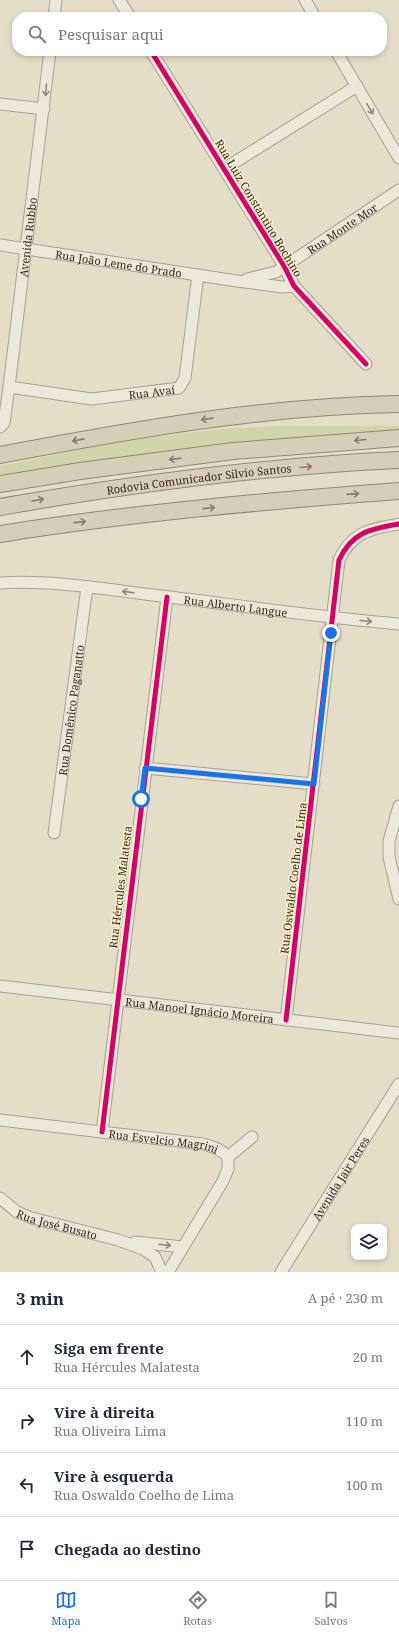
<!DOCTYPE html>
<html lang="pt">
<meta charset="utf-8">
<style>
:root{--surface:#fff;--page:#f6f6f7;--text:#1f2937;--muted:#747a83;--line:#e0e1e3;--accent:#1a73e8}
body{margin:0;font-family:"Noto Serif",serif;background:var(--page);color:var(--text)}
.controls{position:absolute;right:12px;bottom:12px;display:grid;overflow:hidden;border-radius:8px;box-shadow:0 2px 6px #0003}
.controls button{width:36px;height:36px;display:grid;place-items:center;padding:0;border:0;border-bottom:1px solid var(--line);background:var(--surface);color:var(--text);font:20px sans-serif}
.stop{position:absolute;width:12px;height:12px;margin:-9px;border:3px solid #1a73e8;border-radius:50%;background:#fff}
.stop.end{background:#1a73e8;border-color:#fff;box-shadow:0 1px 4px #0008}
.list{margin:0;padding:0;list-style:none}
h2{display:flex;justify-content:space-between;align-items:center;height:52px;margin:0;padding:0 16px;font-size:17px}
h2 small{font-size:13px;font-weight:400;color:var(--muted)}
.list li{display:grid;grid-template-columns:26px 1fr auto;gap:12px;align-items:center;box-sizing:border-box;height:64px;padding:0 16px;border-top:1px solid var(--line)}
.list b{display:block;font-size:15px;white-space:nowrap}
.list p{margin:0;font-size:13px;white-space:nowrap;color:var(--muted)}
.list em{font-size:13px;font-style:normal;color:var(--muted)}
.icon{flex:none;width:22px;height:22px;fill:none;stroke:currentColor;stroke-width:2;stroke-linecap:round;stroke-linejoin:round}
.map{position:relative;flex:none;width:399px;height:1272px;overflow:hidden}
.search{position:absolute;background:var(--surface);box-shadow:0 2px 6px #0003;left:12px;right:12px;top:12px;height:44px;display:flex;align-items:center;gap:10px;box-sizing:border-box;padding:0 14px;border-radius:16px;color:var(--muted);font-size:15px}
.sheet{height:308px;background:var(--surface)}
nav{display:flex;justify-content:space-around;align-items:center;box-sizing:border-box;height:56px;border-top:1px solid var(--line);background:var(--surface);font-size:11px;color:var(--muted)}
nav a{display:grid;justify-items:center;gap:2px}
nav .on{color:var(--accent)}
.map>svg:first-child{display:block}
.green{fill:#d2d5aa}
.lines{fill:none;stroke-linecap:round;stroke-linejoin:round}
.minor-casing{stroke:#a9a293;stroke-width:13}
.highway-casing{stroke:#8e887a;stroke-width:18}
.minor{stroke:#ece7db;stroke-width:11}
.highway{stroke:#d7ceba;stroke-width:16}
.cycleway-casing{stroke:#f7edcd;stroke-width:8}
.cycleway{stroke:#d6006c;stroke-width:5}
.oneway{stroke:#92887b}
.oneway2{stroke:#877c6a}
.route{stroke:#1a73e8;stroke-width:5}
.labels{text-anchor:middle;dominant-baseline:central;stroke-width:3;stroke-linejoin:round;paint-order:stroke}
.street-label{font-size:11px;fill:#372a1b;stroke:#f7edcd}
</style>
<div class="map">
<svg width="399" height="1272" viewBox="0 0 399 1272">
<rect width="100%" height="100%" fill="#e4dec9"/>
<path class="green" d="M 399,426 L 399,432 C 265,438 133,459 0,478 L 0,466 C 70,451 140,437 212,430 C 274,424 337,426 399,426 Z"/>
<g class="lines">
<g class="minor-casing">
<g id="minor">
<path d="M 119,0 L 130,17"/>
<path d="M 305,0 L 315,17"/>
<path d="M 54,17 L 56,0"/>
<path d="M 151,51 L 284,266 L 294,286 L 366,364"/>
<path d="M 336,51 L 399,158"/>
<path d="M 0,104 L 44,109"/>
<path d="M 224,169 L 357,86"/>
<path id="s1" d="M 0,245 L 237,281 L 282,287 L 294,286"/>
<path id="s2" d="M 247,279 L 276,272 L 399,190"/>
<path id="s3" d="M 9,387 L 92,399 L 179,388 L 185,378 L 198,275"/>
<path id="s4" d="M 0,427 L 4,423 L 9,387 L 50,51"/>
<path id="s5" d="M 0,583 C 48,580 98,588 145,594 C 230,604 314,617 399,624"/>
<path d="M 145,768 L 314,784"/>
<path d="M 399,806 L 389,841 L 389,857 L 399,899"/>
<path id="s6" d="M 54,833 L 87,587"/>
<path id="s7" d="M 0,986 L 399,1033"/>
<path d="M 286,1020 L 339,560 C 352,532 370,529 399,524"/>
<path id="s8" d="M 0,1120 L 203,1144 C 213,1147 221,1149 228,1157"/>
<path d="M 102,1132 L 167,597"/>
<path d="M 228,1157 L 252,1137"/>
<path id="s9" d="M 0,1198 L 17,1212 L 32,1218 L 118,1240 L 143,1249 L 155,1257 L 162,1272"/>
<path d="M 135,1242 L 183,1247"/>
<path d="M 168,1272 L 223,1181 L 228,1169 L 228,1157"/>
<path id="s10" d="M 281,1272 L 399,1084"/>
</g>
</g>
<g class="highway-casing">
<g id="highway">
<path d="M 0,455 C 132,430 265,406 399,404"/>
<path d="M 0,484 L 80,471 L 233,451 L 399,438"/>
<path id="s11" d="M 0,507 C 132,484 265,466 399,460"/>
<path d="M 0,534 C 132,513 266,501 399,491"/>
</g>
</g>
<use href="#minor" class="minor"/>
<use href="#highway" class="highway"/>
<g class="cycleway-casing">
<path id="cycleway" d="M 151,51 L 284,266 L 294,286 L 366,364
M 286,1020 L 339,560 C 352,532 370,529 399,524
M 102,1132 L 167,597"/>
</g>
<use href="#cycleway" class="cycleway"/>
</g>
<defs><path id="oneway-shaft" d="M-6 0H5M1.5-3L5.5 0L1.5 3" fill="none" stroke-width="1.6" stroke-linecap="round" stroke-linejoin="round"/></defs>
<g class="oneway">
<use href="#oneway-shaft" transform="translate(46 90) rotate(94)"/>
<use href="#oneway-shaft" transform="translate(370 109) rotate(59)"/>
<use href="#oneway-shaft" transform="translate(128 592) rotate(-173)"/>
<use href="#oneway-shaft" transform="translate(366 621) rotate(5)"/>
<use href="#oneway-shaft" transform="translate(165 1245) rotate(7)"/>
</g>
<g class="oneway2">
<use href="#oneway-shaft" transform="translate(207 419) rotate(172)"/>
<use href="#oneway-shaft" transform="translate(78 440) rotate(169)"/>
<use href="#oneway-shaft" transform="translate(360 440) rotate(175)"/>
<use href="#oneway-shaft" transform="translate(175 459) rotate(173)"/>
<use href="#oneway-shaft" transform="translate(306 467) rotate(-5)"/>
<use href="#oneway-shaft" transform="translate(353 494) rotate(-4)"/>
<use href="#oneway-shaft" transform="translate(38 500) rotate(-10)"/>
<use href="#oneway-shaft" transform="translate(209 508) rotate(-6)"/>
<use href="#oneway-shaft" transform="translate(80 522) rotate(-6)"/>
</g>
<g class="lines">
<path class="route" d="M 141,799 L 145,768 L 314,784 L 331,633"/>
</g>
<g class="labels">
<g class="street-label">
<text transform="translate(259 208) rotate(59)">Rua Luiz Constantino Bochino</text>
<text stroke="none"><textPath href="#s2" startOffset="109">Rua Monte Mor</textPath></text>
<text stroke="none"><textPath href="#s4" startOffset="193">Avenida Rubbo</textPath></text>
<text stroke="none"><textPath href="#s1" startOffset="120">Rua João Leme do Prado</textPath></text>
<text stroke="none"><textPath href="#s3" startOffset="144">Rua Avaí</textPath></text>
<text stroke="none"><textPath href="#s11" startOffset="201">Rodovia Comunicador Silvio Santos</textPath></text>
<text stroke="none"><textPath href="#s5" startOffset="237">Rua Alberto Langue</textPath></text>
<text stroke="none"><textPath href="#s6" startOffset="124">Rua Domênico Paganatto</textPath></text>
<text transform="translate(293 878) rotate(-83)">Rua Oswaldo Coelho de Lima</text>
<text transform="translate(120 887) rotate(-83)">Rua Hércules Malatesta</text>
<text stroke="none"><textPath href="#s7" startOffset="201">Rua Manoel Ignácio Moreira</textPath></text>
<text stroke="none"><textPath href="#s8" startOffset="165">Rua Esvelcio Magrini</textPath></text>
<text stroke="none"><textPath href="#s10" startOffset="111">Avenida Jair Peres</textPath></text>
<text stroke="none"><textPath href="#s9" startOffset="64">Rua José Busato</textPath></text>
</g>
</g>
</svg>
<div class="controls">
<button><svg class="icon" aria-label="layers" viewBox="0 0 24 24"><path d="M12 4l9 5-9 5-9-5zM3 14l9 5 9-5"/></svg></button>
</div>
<div class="stop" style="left:141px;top:799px"></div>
<div class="stop end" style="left:331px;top:633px"></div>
<div class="search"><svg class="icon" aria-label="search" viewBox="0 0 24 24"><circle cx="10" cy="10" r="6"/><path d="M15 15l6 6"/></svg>Pesquisar aqui</div>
</div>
<section class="sheet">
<h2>3 min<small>A pé · 230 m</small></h2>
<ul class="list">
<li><svg class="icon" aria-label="ahead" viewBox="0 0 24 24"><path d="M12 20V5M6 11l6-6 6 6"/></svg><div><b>Siga em frente</b><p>Rua Hércules Malatesta</p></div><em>20 m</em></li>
<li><svg class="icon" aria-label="right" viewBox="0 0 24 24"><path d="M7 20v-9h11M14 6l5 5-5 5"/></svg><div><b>Vire à direita</b><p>Rua Oliveira Lima</p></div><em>110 m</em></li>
<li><svg class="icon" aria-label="left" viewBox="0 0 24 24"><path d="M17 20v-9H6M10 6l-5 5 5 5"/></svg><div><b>Vire à esquerda</b><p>Rua Oswaldo Coelho de Lima</p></div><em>100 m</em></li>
<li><svg class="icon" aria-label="arrive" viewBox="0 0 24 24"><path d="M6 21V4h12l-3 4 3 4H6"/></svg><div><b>Chegada ao destino</b></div></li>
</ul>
</section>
<nav>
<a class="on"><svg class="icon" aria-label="map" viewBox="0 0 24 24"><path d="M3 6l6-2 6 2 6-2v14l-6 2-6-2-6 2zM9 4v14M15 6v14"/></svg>Mapa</a>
<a><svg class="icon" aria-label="directions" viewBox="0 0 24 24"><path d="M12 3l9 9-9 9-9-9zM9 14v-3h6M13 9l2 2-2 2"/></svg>Rotas</a>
<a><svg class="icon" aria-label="saved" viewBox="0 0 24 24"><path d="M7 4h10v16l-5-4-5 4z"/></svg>Salvos</a>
</nav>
